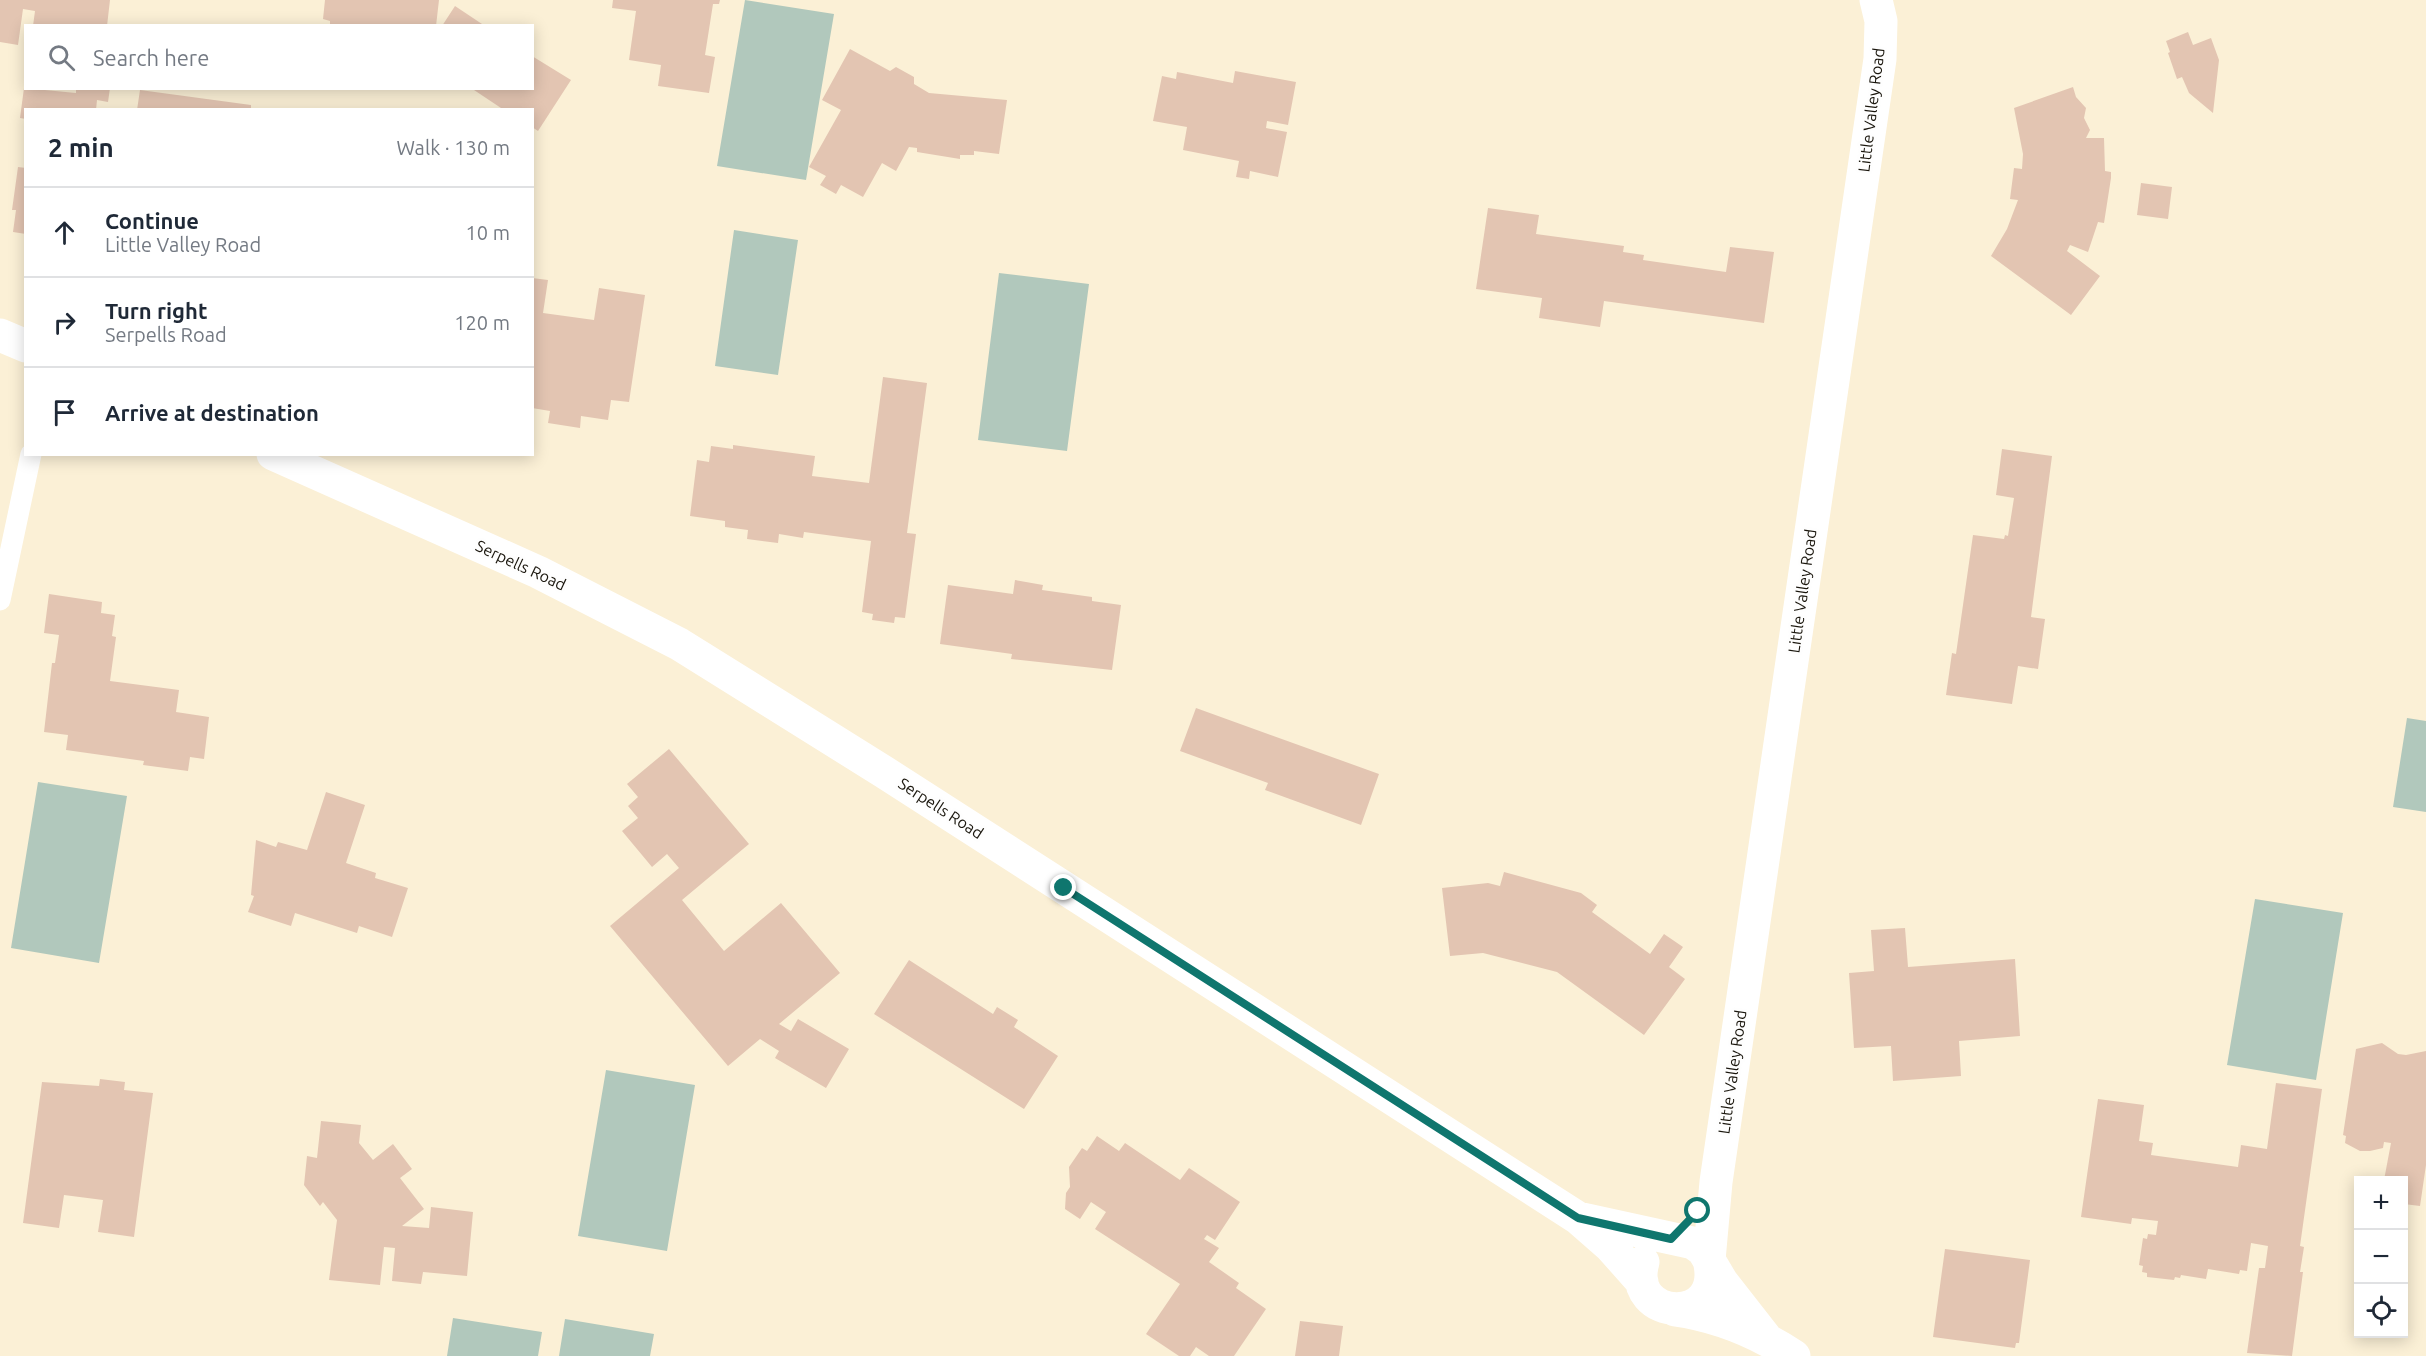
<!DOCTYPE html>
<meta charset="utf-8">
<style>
:root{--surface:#fff;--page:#f2f2f3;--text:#1f2937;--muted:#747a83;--line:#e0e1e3}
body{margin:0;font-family:Ubuntu,sans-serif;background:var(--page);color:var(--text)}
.controls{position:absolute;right:18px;bottom:18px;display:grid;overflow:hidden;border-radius:0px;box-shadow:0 3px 15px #0003}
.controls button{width:54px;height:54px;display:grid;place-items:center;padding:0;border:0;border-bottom:2px solid var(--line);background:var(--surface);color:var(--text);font:30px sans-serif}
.stop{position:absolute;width:18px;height:18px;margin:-14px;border:4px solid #0f766e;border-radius:50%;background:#fff}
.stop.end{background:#0f766e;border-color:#fff;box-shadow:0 2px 6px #0008}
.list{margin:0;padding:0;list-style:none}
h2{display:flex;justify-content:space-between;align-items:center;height:78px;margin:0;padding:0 24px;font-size:26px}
h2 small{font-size:20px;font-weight:400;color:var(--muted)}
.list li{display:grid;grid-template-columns:39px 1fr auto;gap:18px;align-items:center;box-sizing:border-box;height:90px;padding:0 24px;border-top:2px solid var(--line)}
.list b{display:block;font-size:22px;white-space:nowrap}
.list p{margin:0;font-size:20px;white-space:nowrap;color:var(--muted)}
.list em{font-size:20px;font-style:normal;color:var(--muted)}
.icon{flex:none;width:33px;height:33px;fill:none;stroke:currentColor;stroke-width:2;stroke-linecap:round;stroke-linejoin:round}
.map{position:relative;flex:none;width:2426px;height:1356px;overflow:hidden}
.search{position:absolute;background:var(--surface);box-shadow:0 3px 15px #0003;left:24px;top:24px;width:510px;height:66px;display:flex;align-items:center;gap:15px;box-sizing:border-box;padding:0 21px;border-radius:0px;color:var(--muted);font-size:22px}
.panel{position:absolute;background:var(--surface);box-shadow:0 3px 15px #0003;left:24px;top:108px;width:510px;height:348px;border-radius:0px}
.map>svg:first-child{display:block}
.green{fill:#b1c8bc}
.building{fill:#e3c5b2}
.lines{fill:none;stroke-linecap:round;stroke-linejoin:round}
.service{stroke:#fff;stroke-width:21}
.minor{stroke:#fff;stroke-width:33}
.tertiary{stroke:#fff;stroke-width:33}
.route{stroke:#0f766e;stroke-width:8}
.labels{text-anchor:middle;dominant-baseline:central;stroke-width:6;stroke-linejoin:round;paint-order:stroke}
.street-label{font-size:16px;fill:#1a160d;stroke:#fefefe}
</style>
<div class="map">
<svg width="2426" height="1356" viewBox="0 0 2426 1356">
<rect width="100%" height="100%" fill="#fbf0d6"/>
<path class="green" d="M 745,0 L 834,14 L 806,180 L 717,166 Z
M 734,230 L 798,240 L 778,375 L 715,366 Z
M 999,273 L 1089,284 L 1067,451 L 978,440 Z
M 2407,718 L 2426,721 L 2426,812 L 2393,807 Z
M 38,782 L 127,796 L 99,963 L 11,948 Z
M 2255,899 L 2343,913 L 2316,1080 L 2227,1065 Z
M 606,1070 L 695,1085 L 667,1251 L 578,1236 Z
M 453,1318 L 542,1332 L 538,1356 L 447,1356 Z
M 565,1319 L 654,1334 L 650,1356 L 559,1356 Z"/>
<path class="building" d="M 0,0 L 110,0 L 107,26 L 33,26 L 35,11 L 23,9 L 18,45 L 0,42 Z
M 325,0 L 439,0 L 436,26 L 330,26 L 330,21 L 323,19 Z
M 613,0 L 720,0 L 719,4 L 713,4 L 705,55 L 715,57 L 709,93 L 658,86 L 661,65 L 629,60 L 636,11 L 612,8 Z
M 455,6 L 485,26 L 442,26 Z
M 2188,32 L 2193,45 L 2211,38 L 2219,60 L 2213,113 L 2189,93 L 2182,77 L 2177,79 L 2168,53 L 2170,52 L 2166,41 Z
M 850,49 L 890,71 L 896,67 L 914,77 L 914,84 L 929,93 L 1007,100 L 999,154 L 974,151 L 974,155 L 960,155 L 960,159 L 917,152 L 917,148 L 909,147 L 896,171 L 882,163 L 863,197 L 841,185 L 836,194 L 820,185 L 826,176 L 809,167 L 841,110 L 822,100 Z
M 532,56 L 571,80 L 538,131 L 532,127 L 532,110 L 504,110 L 471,88 L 532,88 Z
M 1235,71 L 1296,82 L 1288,125 L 1267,121 L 1266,128 L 1287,132 L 1278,177 L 1250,171 L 1249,179 L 1236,177 L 1239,161 L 1183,150 L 1187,127 L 1153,121 L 1162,76 L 1176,79 L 1177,72 L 1233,83 Z
M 2073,87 L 2076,97 L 2086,108 L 2084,118 L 2090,130 L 2086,138 L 2104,138 L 2105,171 L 2111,172 L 2111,178 L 2104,223 L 2098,222 L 2088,252 L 2070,245 L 2067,251 L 2100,276 L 2071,315 L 1991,256 L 2007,229 L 2018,200 L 2010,199 L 2014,168 L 2022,169 L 2023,154 L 2014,108 Z
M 24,88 L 76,93 L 76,88 L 110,88 L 108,102 L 97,100 L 96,110 L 26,110 L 26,119 L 20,118 Z
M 140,90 L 251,105 L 251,110 L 137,110 Z
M 18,167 L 26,168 L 26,234 L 13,232 L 16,210 L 12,210 Z
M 2141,183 L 2172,187 L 2168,219 L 2137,215 Z
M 1488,208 L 1539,215 L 1536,234 L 1624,246 L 1623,252 L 1644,255 L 1643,260 L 1726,272 L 1730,247 L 1774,252 L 1764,323 L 1604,301 L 1600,327 L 1539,318 L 1542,298 L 1476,289 Z
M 532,278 L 548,280 L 543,313 L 594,320 L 599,288 L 645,295 L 629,402 L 611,400 L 608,420 L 581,416 L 580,428 L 548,423 L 550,411 L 532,408 Z
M 883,377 L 927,383 L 907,533 L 916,534 L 905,618 L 895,617 L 894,623 L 872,620 L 873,614 L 862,612 L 871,541 L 804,532 L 803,538 L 779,534 L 778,543 L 747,539 L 748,530 L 725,527 L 725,521 L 690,516 L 697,460 L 709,462 L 711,446 L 733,449 L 733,445 L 815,456 L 812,476 L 869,483 Z
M 2002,449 L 2052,456 L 2031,617 L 2045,619 L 2038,669 L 2018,666 L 2012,704 L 1946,695 L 1952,653 L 1956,654 L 1973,535 L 2004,539 L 2005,535 L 2008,536 L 2014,498 L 1996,495 Z
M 1015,580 L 1043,585 L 1042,590 L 1092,597 L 1092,601 L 1121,605 L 1112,670 L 1011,659 L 1012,654 L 940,644 L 948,585 L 1013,594 Z
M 49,594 L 102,602 L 101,613 L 115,615 L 112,636 L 116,637 L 110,681 L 179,690 L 176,712 L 209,717 L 204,759 L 190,757 L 188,771 L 143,765 L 144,761 L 66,750 L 68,735 L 44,732 L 52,663 L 55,663 L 59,635 L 44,633 Z
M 1196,708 L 1379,774 L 1361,825 L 1265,790 L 1268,783 L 1180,751 Z
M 669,749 L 749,844 L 682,900 L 724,951 L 781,903 L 840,973 L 779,1024 L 791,1031 L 798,1019 L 849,1049 L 826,1088 L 775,1058 L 779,1051 L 760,1039 L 728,1066 L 610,926 L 679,868 L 667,854 L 652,867 L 622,831 L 638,818 L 628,806 L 638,797 L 627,784 Z
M 326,792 L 365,805 L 346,863 L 376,873 L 375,878 L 408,888 L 392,937 L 359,926 L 357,933 L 295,913 L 291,926 L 248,912 L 254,896 L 251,895 L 256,840 L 276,847 L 278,842 L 307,850 Z
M 1504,872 L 1581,893 L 1597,905 L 1592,912 L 1650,954 L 1664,934 L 1683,947 L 1669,967 L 1685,979 L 1644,1035 L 1557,972 L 1483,953 L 1450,956 L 1442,888 L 1488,883 L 1500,886 Z
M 1905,928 L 1908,967 L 2015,959 L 2020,1036 L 1959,1041 L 1961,1076 L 1893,1081 L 1891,1046 L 1854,1048 L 1849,973 L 1874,971 L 1871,930 Z
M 909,960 L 993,1014 L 997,1007 L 1018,1020 L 1014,1027 L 1058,1056 L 1024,1109 L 874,1014 Z
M 2382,1043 L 2398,1054 L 2406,1055 L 2426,1051 L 2426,1165 L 2420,1206 L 2404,1204 L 2404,1180 L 2384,1180 L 2391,1143 L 2384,1142 L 2383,1148 L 2370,1151 L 2360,1151 L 2345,1143 L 2346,1136 L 2343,1135 L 2356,1049 Z
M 100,1079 L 125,1082 L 124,1090 L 153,1093 L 134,1237 L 98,1232 L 103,1200 L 64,1195 L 59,1228 L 23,1223 L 42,1082 L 99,1086 Z
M 2276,1083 L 2322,1089 L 2300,1246 L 2304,1247 L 2300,1272 L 2303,1272 L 2292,1356 L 2247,1353 L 2259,1268 L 2265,1268 L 2268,1246 L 2251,1243 L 2247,1271 L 2240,1270 L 2239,1274 L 2208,1269 L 2206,1279 L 2181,1275 L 2180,1278 L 2175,1277 L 2174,1280 L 2147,1277 L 2147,1273 L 2142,1272 L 2143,1266 L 2139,1265 L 2143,1238 L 2147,1239 L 2148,1234 L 2156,1235 L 2158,1221 L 2132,1218 L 2131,1224 L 2081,1217 L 2098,1099 L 2144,1105 L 2139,1141 L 2153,1143 L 2151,1155 L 2238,1167 L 2241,1145 L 2267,1149 Z
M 321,1121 L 361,1125 L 359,1143 L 373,1160 L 393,1144 L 412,1169 L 400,1178 L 424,1209 L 402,1226 L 429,1228 L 431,1207 L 473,1212 L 467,1276 L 423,1272 L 421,1284 L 392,1281 L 395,1248 L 384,1247 L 380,1285 L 329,1280 L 337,1220 L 323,1202 L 320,1206 L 304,1185 L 307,1156 L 317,1158 Z
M 1097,1136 L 1119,1151 L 1125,1143 L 1180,1180 L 1189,1168 L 1240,1202 L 1215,1240 L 1207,1235 L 1204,1239 L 1219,1248 L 1209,1262 L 1239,1283 L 1236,1288 L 1266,1309 L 1234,1356 L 1209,1356 L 1196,1347 L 1190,1356 L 1179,1356 L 1146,1334 L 1180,1284 L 1095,1229 L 1106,1212 L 1091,1202 L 1080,1219 L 1065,1209 L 1066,1193 L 1070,1187 L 1069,1167 L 1082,1148 L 1087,1151 Z
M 1945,1249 L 2030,1260 L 2019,1343 L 2016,1343 L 2015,1348 L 1933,1337 Z
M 1300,1321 L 1343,1326 L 1339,1356 L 1295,1356 Z"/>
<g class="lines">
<path class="service" d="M 0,600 L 31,454"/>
<path class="minor" d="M 1709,1260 L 1716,1182 L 1880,59 L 1881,21 L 1876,0"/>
<path class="tertiary" d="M 0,335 L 26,346
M 273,454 L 538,572 L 679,644 L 884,772 L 1578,1218 L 1610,1246 L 1642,1282
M 1583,1219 L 1693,1243 L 1703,1250 L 1722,1282 L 1765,1337
M 1643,1262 C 1626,1322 1726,1327 1709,1260
M 1675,1310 C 1718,1316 1757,1332 1794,1356"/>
</g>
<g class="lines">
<path class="route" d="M 1064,888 L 1578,1218 L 1671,1239 L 1698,1211"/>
</g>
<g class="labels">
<g class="street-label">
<text transform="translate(1871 110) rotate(-83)">Little Valley Road</text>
<text transform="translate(521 565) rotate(25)">Serpells Road</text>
<text transform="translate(1802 591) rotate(-82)">Little Valley Road</text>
<text transform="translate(941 808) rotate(33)">Serpells Road</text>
<text transform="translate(1732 1072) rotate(-82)">Little Valley Road</text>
</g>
</g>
</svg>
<div class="controls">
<button>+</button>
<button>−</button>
<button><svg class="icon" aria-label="locate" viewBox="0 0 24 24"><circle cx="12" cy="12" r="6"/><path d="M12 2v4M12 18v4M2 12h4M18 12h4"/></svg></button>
</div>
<div class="stop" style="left:1698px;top:1211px"></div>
<div class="stop end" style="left:1064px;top:888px"></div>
<div class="search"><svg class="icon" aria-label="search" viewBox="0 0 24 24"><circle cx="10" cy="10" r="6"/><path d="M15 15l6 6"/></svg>Search here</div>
<section class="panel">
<h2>2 min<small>Walk · 130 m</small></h2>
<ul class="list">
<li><svg class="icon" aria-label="ahead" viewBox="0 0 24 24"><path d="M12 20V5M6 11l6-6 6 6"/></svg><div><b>Continue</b><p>Little Valley Road</p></div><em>10 m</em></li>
<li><svg class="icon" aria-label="right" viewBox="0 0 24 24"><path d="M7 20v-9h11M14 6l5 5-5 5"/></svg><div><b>Turn right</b><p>Serpells Road</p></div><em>120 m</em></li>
<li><svg class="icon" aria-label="arrive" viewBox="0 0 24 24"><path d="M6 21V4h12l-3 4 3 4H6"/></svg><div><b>Arrive at destination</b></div></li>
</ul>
</section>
</div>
